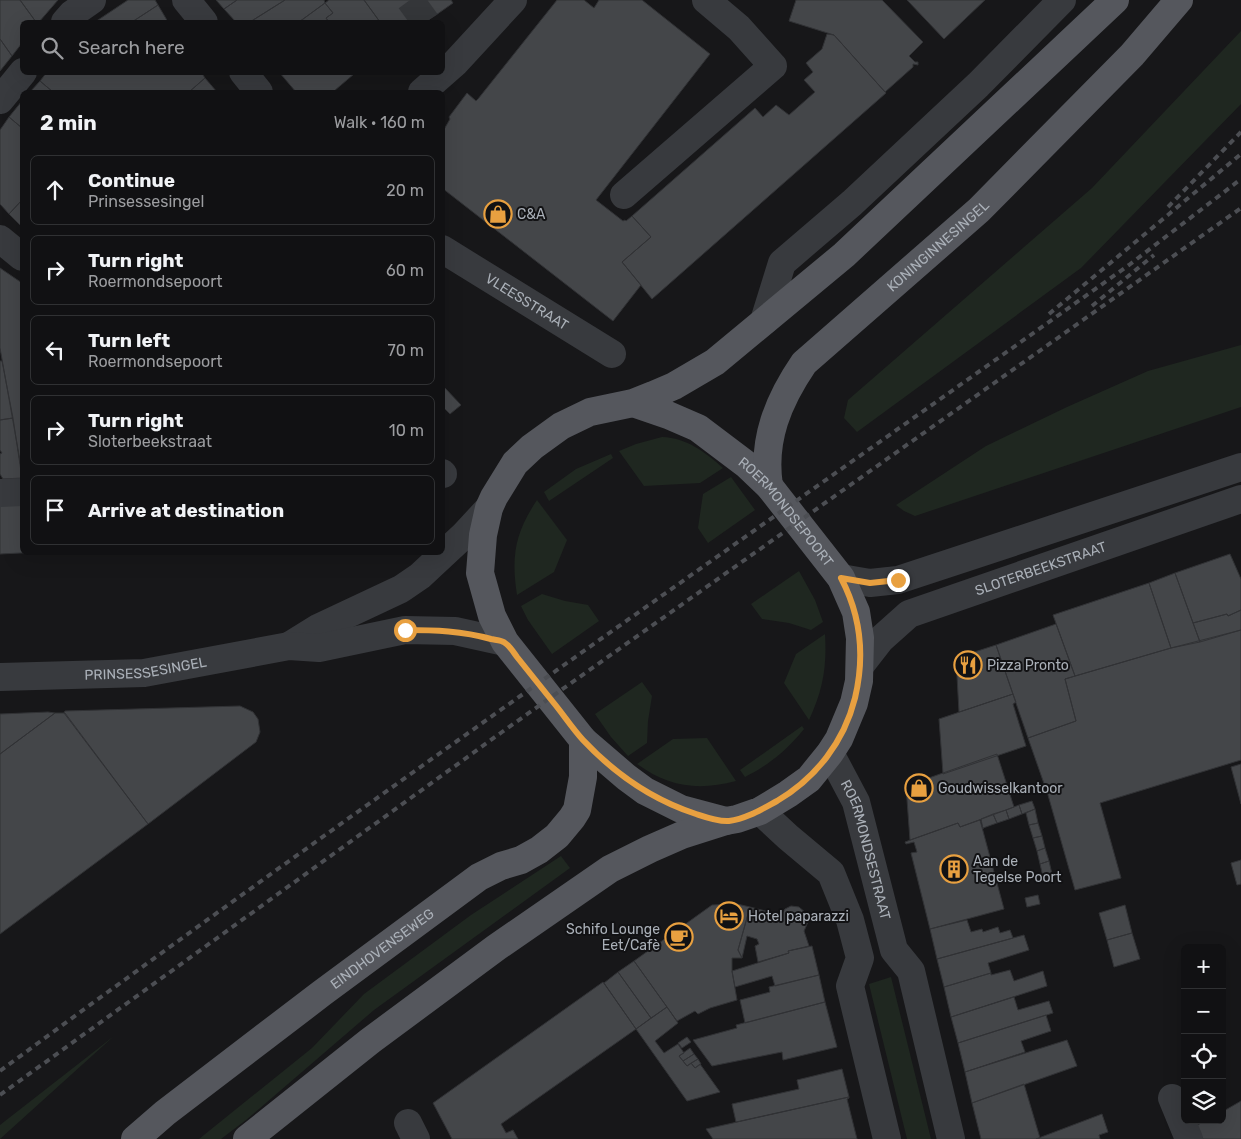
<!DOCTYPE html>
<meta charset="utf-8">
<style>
:root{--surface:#111113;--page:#1a1a1c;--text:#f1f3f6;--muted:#9c9da0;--line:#303133}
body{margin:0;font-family:Rubik,sans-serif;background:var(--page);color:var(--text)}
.controls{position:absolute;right:15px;bottom:15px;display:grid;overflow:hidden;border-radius:8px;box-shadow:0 5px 20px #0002}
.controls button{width:45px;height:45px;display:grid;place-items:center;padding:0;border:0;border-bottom:1px solid var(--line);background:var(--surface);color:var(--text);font:25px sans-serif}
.stop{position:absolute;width:15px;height:15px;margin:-11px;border:4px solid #e8a040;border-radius:50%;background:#fff}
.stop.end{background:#e8a040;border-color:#fff;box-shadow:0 1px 5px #0008}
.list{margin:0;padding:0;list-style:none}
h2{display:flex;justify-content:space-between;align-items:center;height:65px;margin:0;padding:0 20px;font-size:21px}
h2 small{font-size:16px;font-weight:400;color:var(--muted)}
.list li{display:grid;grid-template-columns:32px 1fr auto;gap:15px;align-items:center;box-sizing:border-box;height:70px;margin:0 10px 10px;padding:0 10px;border:1px solid var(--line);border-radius:8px}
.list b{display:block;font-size:19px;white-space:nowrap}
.list p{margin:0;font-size:16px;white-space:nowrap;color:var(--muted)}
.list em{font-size:16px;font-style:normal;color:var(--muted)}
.icon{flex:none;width:28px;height:28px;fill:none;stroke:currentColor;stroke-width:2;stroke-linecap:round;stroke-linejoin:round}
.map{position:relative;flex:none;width:1241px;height:1139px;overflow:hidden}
.search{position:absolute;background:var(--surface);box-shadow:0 5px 20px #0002;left:20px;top:20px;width:425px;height:55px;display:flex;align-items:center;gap:12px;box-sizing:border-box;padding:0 18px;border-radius:8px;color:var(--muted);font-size:19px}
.panel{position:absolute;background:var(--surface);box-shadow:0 5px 20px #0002;left:20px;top:90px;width:425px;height:465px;border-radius:8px}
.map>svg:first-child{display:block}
.green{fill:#1f2720}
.building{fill:#444649;stroke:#313235}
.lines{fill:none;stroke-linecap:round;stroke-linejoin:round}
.minor-tunnel{stroke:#343639;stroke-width:28;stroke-dasharray:28 14;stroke-linecap:butt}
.minor{stroke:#383a3e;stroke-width:28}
.major{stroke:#55575d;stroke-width:28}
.rail{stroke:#4c4e53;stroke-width:4;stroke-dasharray:6 5;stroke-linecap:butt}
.route{stroke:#e8a040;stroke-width:6}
.labels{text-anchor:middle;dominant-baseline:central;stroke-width:4;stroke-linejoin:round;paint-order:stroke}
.poi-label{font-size:14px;fill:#aab0b8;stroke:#121214;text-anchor:start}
.street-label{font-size:14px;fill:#aab0b8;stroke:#121214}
</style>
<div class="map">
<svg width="1241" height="1139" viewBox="0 0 1241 1139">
<rect width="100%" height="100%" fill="#171719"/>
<path class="green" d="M 1241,31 L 1241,104 L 1081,268 L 857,432 L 844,418 L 848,400 L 1092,188 Z
M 1241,345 L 1241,407 L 915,516 L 904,511 L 896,505 L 986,446 L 1067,407 L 1148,371 Z
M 662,437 C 687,438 705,452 723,468 L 700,483 L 644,486 L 619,451 L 636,444 Z
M 611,454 L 613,458 L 549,501 L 544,492 L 576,469 Z
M 731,477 L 755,510 L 708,543 L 698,528 L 703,494 Z
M 537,500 L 567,540 L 554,572 L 517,595 C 511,556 515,533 537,500 Z
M 799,571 L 815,600 L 823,622 L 811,630 L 789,623 L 762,619 L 751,604 Z
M 542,594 L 565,601 L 588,605 L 599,621 L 552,654 L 528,620 L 521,606 Z
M 825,634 C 827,667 823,690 809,720 L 784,683 L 796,654 Z
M 642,682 L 652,696 L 648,721 L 647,743 L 628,756 L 611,737 L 595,714 Z
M 802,726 L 804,729 C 787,750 769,765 745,777 L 740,770 Z
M 707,738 L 736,781 C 698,791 669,787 637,764 L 673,739 Z
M 561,856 L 570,868 L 374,1010 L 246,1120 L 221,1139 L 199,1139 L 312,1048 L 364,994 L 471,915 Z
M 891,977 L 931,1139 L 907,1139 L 869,984 Z
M 114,1036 L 0,1139 L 0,1125 Z"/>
<path class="building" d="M 0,0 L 20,0 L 36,22 L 22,22 L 22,43 L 12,56 L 0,39 Z
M 20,0 L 58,0 L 39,22 L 36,22 Z
M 128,0 L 155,0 L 158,5 L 132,22 L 95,22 Z
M 216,0 L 237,0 L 224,9 Z
M 237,0 L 285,0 L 250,22 L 236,22 L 224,9 Z
M 285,0 L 324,0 L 325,3 L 299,22 L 250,22 Z
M 329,0 L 364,0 L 380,22 L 329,22 L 326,18 L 333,13 L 325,3 Z
M 364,0 L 425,0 L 436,15 L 425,22 L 380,22 Z
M 425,0 L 451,0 L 453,3 L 436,15 Z
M 557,0 L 584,0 L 594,8 L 599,0 L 642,0 L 710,54 L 596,200 L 623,221 L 625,220 L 626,221 L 632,216 L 651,237 L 622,262 L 641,285 L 613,321 L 442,188 L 442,133 L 450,119 L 449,117 L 467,93 L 476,101 L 478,99 Z
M 796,0 L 882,0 L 923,42 L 909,56 L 915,62 L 918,62 L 918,65 L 913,64 L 913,67 L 885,92 L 834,35 L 789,21 Z
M 907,0 L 985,0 L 944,39 Z
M 325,3 L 333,13 L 326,18 L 329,22 L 299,22 Z
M 158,5 L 168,22 L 132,22 Z
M 827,34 L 834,35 L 886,93 L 652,299 L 622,262 L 651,237 L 632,216 L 755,108 L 763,117 L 776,105 L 789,115 L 815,92 L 804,80 L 813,72 L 806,63 L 822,49 Z
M 0,39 L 12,56 L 0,71 Z
M 47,72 L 201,72 L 205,78 L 189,92 L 53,92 L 40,81 Z
M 279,72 L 353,72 L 354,74 L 334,91 L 336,92 L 296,92 Z
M 205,78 L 217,92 L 189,92 Z
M 40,81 L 53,92 L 30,92 Z
M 22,101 L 22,128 L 9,117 Z
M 9,117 L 22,128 L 22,200 L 9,214 L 0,204 L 0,130 Z
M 22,200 L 22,227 L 9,214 Z
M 0,268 L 22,283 L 22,472 L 0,348 Z
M 0,361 L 2,361 L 13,418 L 0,420 Z
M 445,388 L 461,405 L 450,414 L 442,406 L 442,390 Z
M 13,418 L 22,478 L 3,479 L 0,474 L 0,454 L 2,453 L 0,450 L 0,420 Z
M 0,505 L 22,505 L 22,552 L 41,552 L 0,554 Z
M 1230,554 L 1241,579 L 1241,610 L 1228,616 L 1227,614 L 1193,623 L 1175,573 Z
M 1175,573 L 1200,642 L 1171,648 L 1149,583 Z
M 1149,583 L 1171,648 L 1075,676 L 1053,615 Z
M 1241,610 L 1241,630 L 1200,642 L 1193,623 L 1227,614 L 1228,616 Z
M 1056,624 L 1075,676 L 1065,679 L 1076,721 L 1028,738 L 996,645 Z
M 1241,630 L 1241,760 L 1100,803 L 1121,878 L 1075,890 L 1048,795 L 1028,738 L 1076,721 L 1065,679 L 1171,648 Z
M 996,645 L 1013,694 L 959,712 L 956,658 Z
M 1013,694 L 1016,702 L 1013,704 L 1026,746 L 943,774 L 939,719 Z
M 240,706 L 253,712 L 258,719 L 260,732 L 256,742 L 148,824 L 64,713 L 65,711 Z
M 48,712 L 55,713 L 0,754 L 0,714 Z
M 55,713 L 65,713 L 148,824 L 0,934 L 0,754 Z
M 997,754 L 1014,807 L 960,827 L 958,823 L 910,840 L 906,786 Z
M 1241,764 L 1241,804 L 1231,767 Z
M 1032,801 L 1035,809 L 1022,814 L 1019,805 Z
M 1019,805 L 1022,814 L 1009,819 L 1006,810 Z
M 1035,809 L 1038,823 L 1029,825 L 1026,813 Z
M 1006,810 L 1009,819 L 997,823 L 993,814 Z
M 993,814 L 997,823 L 983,828 L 983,829 L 981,819 Z
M 980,820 L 1004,909 L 930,929 L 911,853 L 917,852 L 914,842 L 906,844 L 905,842 L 958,823 L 960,827 Z
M 1038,823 L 1042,836 L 1033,838 L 1029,825 Z
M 1042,836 L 1045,848 L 1037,851 L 1033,838 Z
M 1045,848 L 1049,861 L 1040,864 L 1037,851 Z
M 1241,860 L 1241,884 L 1237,885 L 1231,863 Z
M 1049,861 L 1052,874 L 1043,877 L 1040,864 Z
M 1038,895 L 1040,904 L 1027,907 L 1025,898 Z
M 737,904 L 750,907 L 738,950 L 742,958 L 732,958 L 732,971 L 737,1000 L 710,1008 L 698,1014 L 695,1011 L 677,1021 L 634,961 L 712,905 Z
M 1125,905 L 1132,933 L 1107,940 L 1099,913 Z
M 791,906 L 799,907 L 807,914 L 808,922 L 804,931 L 809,946 L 788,951 L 789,953 L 758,962 L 755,946 L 759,944 L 757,939 L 747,936 L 742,958 L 738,950 L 750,907 L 781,915 L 785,909 Z
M 967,920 L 971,932 L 982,929 L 983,932 L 998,927 L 1000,933 L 1010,930 L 1013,938 L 937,959 L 930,929 Z
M 1132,933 L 1140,959 L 1114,967 L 1107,940 Z
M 1024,935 L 1029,950 L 988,963 L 991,973 L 944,987 L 937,959 Z
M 812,946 L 819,975 L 775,986 L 772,976 L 735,987 L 732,971 L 789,953 L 788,951 Z
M 634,961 L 667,1007 L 651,1018 L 618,972 Z
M 1010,970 L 1014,981 L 1043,971 L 1047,986 L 951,1017 L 944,987 L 991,973 L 991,975 Z
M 618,972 L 651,1018 L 636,1029 L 604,983 Z
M 819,975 L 825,1002 L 745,1023 L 740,1000 L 770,992 L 769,987 Z
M 603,982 L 636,1029 L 501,1124 L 506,1133 L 513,1130 L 518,1139 L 452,1139 L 433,1103 Z
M 1014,997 L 1018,1010 L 1049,1001 L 1053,1013 L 958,1043 L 951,1017 Z
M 825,1002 L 837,1047 L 783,1060 L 782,1052 L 712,1066 L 693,1040 L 737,1028 L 736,1025 Z
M 667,1007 L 678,1023 L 655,1041 L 664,1053 L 678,1044 L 684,1053 L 679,1056 L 687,1066 L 691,1063 L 695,1068 L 700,1064 L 720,1092 L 687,1101 L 636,1029 Z
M 1046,1015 L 1051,1031 L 1021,1041 L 1025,1052 L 965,1072 L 958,1043 Z
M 687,1037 L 691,1042 L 682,1048 L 678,1043 Z
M 1067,1040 L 1077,1066 L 972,1103 L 965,1072 Z
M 690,1048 L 694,1054 L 683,1061 L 679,1056 Z
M 694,1054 L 698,1059 L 687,1066 L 683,1061 Z
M 698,1059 L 701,1064 L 695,1068 L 691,1063 Z
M 842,1069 L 849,1097 L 736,1122 L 732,1104 L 799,1089 L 797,1080 Z
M 1024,1084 L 1040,1138 L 1036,1139 L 981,1139 L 972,1103 Z
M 849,1097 L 849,1098 L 847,1099 L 857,1139 L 713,1139 L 706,1129 Z
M 1241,1101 L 1241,1139 L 1203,1139 L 1196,1126 L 1206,1120 L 1222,1120 L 1222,1112 Z
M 1102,1114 L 1108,1132 L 1099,1135 L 1100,1139 L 1036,1139 Z"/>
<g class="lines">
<path class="minor-tunnel" d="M 410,0 L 426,22"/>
<g class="minor">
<path d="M 186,0 L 204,22"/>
<path d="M 65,22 L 72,14 L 92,0"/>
<path d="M 243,72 L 259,92"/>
<path d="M 422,92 L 455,63 L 513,0"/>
<path d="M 0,100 L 23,72"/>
<path d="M 624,195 L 773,66 L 739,28 L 706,0"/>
<path d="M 0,239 L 22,257"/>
<path id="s1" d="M 442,249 L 612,354"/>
<path d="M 764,321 L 782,263 L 852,203 L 978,85 L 1062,0"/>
<path d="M 442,473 L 443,474"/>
<path d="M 0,493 L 22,492"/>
<path d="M 841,578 L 870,583 L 898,580 L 1241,467"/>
<path d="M 289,646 L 318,628 L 401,589 L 420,576 L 464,535 L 489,508"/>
<path id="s2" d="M 860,666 L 881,639 L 909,614 L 1241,499"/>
<path id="s3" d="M 0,677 L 144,673 L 289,646 L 319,648 L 405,630 L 455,631 L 505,642"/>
<path id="s4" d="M 830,753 L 856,802 L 894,950 L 911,971 L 951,1139"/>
<path d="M 760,811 L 788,837 L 831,873 L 850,920 L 860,958 L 850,986 L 887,1139"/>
<path d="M 1172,1098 L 1189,1139"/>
<path d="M 408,1123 L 416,1139"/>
</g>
<g class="major">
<path id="s5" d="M 633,403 L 668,415 L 698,428 L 747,465 L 769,486 L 841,578 L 856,612 L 860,638 L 859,681 L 854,703 L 839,739 L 830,753 L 809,779 L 788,794 L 760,811 L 737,819 L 726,821 L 681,809 L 645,791 L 626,777 L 583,740 L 505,642 L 492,616 L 480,573 L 483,535 L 489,508 L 494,497 L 515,463 L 532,447 L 561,426 L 590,412 L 633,403 L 653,395 L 674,386 L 715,362 L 844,255 L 1115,0"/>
<path id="s6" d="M 769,486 C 762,440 778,401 804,363 L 979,210 L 1132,55 L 1179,0"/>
<path id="s7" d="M 135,1139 L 165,1113 L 322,993 L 479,877 L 501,866 L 521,860 L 539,850 L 557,836 L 572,818 L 577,810 L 583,777 L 583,740"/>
<path d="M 247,1139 L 370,1041 L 497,947 L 610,869 L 650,849 L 682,835 L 726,821"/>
</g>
<path class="rail" d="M 1168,207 L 1241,132
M 1092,306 L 1154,255
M 1049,314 L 1241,154
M 0,1071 C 372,797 753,533 1129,265 L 1241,179
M 0,1095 L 502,732 L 1241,208"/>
</g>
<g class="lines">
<path class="route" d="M 405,630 C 435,630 462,631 491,639 C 495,640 502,640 505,643 C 510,646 514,653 517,657 C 529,672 541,687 553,702 C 563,714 572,728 583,740 C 614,773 653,800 696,814 C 705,817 719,822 729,821 C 746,819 762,809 777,801 C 816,778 844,742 855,698 C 865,656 861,616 841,578 L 870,583 L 898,580"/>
</g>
<defs>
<g id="shop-ring" transform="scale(1.4375)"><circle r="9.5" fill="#121214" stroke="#e8a040" stroke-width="1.5"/><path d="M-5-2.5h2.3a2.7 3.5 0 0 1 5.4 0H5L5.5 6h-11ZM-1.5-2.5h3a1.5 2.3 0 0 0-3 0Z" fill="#e8a040"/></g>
<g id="restaurant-ring" transform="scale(1.4375)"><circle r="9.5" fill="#121214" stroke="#e8a040" stroke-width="1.5"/><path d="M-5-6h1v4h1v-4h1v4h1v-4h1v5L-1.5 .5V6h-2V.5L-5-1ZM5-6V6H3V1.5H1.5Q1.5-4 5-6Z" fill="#e8a040"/></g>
<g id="building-ring" transform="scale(1.4375)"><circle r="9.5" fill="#121214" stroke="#e8a040" stroke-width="1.5"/><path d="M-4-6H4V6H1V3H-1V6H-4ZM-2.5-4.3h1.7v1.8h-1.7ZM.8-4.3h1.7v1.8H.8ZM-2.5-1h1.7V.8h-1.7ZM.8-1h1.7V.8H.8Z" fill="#e8a040"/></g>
<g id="hotel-ring" transform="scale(1.4375)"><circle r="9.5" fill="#121214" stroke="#e8a040" stroke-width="1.5"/><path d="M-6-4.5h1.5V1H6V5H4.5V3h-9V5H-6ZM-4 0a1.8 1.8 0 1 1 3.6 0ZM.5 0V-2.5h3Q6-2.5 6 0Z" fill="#e8a040"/></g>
<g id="cafe-ring" transform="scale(1.4375)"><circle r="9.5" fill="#121214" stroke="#e8a040" stroke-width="1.5"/><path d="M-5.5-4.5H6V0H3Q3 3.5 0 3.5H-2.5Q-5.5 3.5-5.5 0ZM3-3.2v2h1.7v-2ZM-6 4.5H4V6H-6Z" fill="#e8a040"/></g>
</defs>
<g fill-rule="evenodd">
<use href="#shop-ring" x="498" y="214"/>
<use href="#restaurant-ring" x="968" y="665"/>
<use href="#shop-ring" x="919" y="788"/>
<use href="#building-ring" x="954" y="869"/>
<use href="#hotel-ring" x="729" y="916"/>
<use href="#cafe-ring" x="679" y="937"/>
</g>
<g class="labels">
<g class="poi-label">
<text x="517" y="214">C&amp;A</text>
<text x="987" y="665">Pizza Pronto</text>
<text x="938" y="788">Goudwisselkantoor</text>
<text x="973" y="861">Aan de<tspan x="973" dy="16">Tegelse Poort</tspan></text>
<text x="748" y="916">Hotel paparazzi</text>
<text x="660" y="929" text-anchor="end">Schifo Lounge<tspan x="660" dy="16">Eet/Cafè</tspan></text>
</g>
<g class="street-label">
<text stroke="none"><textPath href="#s6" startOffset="309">KONINGINNESINGEL</textPath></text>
<text stroke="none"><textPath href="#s1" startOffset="100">VLEESSTRAAT</textPath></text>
<text stroke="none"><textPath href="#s5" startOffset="192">ROERMONDSEPOORT</textPath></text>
<text stroke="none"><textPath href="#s2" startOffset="211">SLOTERBEEKSTRAAT</textPath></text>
<text stroke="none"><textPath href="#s3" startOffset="146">PRINSESSESINGEL</textPath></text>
<text stroke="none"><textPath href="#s4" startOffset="104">ROERMONDSESTRAAT</textPath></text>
<text stroke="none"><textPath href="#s7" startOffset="312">EINDHOVENSEWEG</textPath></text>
</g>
</g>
</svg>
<div class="controls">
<button>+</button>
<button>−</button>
<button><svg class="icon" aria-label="locate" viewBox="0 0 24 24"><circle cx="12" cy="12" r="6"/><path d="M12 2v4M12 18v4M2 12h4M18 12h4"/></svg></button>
<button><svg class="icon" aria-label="layers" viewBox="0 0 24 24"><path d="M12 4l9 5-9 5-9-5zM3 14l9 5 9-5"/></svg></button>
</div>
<div class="stop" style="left:405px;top:630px"></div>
<div class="stop end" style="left:898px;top:580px"></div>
<div class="search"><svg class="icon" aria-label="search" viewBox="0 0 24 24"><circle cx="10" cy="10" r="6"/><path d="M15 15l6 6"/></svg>Search here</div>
<section class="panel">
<h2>2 min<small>Walk · 160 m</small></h2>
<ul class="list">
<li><svg class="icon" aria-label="ahead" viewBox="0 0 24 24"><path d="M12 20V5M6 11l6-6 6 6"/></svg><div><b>Continue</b><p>Prinsessesingel</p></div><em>20 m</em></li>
<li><svg class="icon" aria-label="right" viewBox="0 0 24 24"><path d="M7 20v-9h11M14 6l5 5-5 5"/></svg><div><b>Turn right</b><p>Roermondsepoort</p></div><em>60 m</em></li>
<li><svg class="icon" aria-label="left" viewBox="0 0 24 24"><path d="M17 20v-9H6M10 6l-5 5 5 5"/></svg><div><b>Turn left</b><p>Roermondsepoort</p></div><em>70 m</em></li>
<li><svg class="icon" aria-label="right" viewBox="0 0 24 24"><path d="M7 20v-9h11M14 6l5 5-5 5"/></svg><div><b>Turn right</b><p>Sloterbeekstraat</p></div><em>10 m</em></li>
<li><svg class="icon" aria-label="arrive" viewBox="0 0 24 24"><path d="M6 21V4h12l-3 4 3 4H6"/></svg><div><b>Arrive at destination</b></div></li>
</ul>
</section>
</div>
